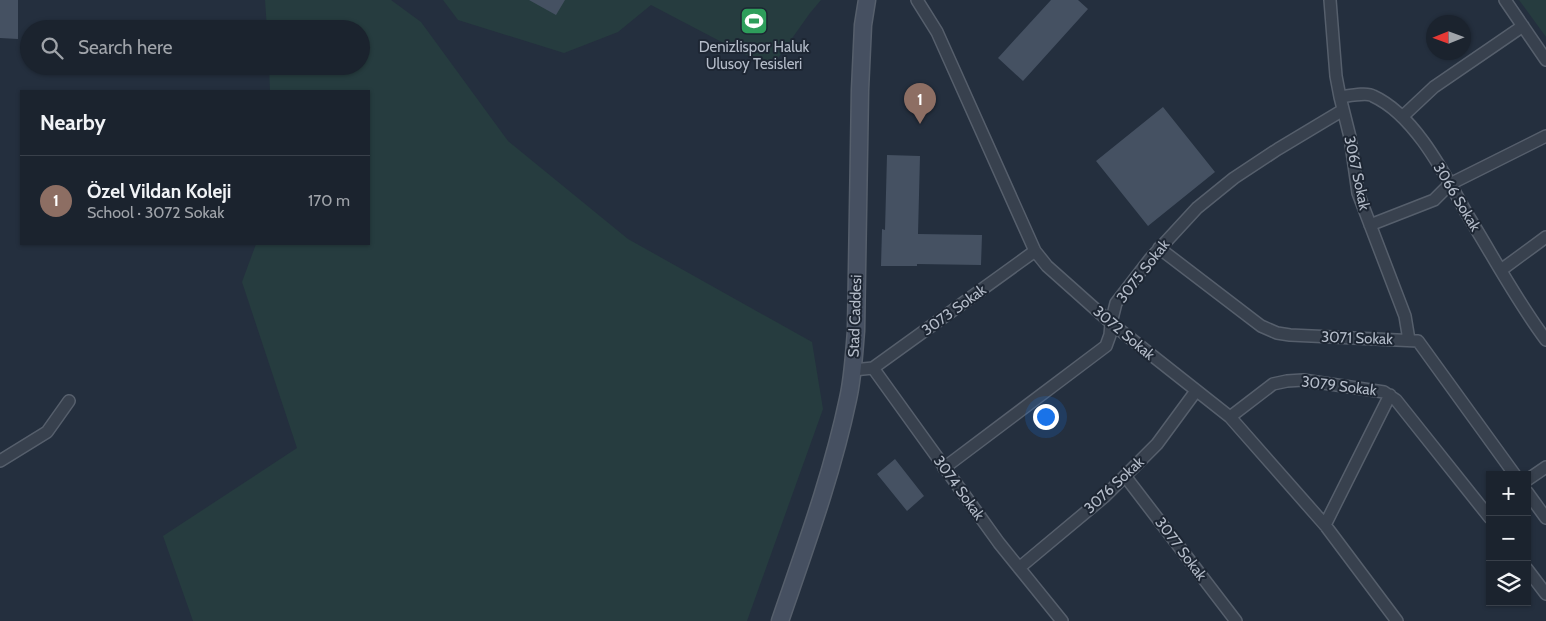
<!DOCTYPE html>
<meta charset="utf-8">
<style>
:root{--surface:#1b232e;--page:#242b36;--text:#f1f3f6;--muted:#a0a4aa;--line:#39404a;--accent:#8bbbb9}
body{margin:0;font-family:Cabin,sans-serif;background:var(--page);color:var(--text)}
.controls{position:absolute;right:15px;bottom:15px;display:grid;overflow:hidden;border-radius:0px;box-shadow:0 1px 4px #0004}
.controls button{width:45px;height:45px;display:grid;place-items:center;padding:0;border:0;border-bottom:1px solid var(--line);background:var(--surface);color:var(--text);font:25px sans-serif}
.compass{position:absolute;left:1426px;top:15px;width:45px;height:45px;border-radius:50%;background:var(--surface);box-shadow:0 1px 4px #0004;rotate:269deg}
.you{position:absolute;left:1045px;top:416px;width:18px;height:18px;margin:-12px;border:4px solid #fff;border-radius:50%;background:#1a73e8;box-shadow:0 0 0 8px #1a73e833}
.badge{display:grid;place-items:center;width:32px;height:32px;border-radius:50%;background:var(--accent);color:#fff;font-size:16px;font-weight:700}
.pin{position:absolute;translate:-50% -41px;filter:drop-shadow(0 1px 2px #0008)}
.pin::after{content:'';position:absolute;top:26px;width:18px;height:15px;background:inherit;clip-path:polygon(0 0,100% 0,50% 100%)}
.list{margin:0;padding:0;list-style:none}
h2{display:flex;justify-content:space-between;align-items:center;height:65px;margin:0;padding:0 20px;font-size:21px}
h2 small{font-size:16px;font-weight:400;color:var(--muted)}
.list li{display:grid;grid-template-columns:32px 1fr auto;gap:15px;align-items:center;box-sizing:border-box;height:90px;padding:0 20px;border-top:1px solid var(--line)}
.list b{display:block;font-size:19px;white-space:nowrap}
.list p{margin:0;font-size:16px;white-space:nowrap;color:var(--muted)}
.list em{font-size:16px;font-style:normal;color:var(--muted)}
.icon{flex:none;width:28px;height:28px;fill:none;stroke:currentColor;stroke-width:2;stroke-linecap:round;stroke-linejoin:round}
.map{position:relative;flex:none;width:1546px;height:621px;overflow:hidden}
.search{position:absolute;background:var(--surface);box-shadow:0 1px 4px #0004;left:20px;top:20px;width:350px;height:55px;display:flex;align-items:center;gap:12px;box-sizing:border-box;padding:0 18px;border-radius:28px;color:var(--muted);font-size:19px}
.panel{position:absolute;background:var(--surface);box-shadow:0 1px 4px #0004;left:20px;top:90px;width:350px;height:155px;border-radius:0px}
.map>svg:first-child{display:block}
.green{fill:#263c3f}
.building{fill:#455162}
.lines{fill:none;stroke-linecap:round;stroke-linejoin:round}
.street-casing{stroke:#565f6c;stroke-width:14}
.secondary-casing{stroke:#565f6c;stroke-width:19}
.street{stroke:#38414e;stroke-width:11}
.secondary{stroke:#465061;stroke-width:16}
.labels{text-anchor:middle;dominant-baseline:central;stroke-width:4;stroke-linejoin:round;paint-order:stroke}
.poi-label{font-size:15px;fill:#b4bcc9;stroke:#1d2633}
.street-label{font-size:15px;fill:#b4bcc9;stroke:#1d2633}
</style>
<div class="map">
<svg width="1546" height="621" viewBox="0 0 1546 621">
<rect width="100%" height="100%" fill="#242f3e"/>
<path class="green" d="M 265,0 L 391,0 L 421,22 L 508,141 L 628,239 L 812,342 L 823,409 L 747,621 L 193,621 L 163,536 L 297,448 L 242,282 L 256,244 L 369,244 L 369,91 L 270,91 L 269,66 L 361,66 L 361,29 L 267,29 Z
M 443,0 L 821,0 L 810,13 L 771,68 L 651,5 L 618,32 L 564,53 L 458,20 Z
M 1519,0 L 1546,0 L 1546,37 Z"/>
<path class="building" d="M 0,0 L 18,0 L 18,39 L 0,38 Z
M 529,0 L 565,0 L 556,15 Z
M 1051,0 L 1078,0 L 1088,9 L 1023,81 L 998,58 Z
M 1163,107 L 1215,172 L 1148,226 L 1096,161 Z
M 887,155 L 920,156 L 918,234 L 982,235 L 981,265 L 917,264 L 917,266 L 881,266 L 882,229 L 885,230 Z
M 895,459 L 924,496 L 907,511 L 877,474 Z"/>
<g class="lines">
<g class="street-casing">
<path id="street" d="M 917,0 L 937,32 L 1035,251 L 1047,266 L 1111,323 L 1230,417 L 1325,525 L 1397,621
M 1330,0 L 1336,76 L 1340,97 L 1350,137 L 1358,193 L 1405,316 L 1409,340
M 1505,0 L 1546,60
M 1340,97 C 1348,96 1367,92 1373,96 C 1415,115 1445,175 1467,214 C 1493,256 1516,300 1546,340
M 1402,117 L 1434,87 L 1523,26
M 1370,225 L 1434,200 L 1450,184 L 1546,136
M 1159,248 L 1261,326 L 1277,333 L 1290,335 L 1418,341 L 1515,475
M 1501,270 L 1546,237
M 873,368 L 1035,251
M 853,370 L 873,368 L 999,543 L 1062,621
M 1230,417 L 1273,384 L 1287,381 L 1303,380 L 1384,392 L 1396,400 L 1490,518
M 0,461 L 47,432 L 69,401
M 944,468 L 1106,346 L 1110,335 L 1111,323 L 1116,303 L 1150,259 L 1197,208 L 1234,178 L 1278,149 L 1343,110
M 1125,476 L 1236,621
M 1527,480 L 1546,467
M 1527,492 L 1546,518
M 1325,525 L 1390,395
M 1019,568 L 1104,497 L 1157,444 L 1196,391
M 1527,569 L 1546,594"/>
</g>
<g class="secondary-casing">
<path id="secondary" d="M 780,621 C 805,548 832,475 848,399 C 853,377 854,354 856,331 L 860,90 L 863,25 L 867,0"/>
</g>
<use href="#street" class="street"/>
<use href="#secondary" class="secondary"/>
</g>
<defs>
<g id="stadium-square" transform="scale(1.4375)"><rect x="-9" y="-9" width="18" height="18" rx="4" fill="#2e9e5b" stroke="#1d2633"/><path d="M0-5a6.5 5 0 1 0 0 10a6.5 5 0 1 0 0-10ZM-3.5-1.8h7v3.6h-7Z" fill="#fff"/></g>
</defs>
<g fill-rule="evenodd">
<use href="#stadium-square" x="754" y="21"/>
</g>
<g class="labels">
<g class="poi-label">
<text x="754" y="47">Denizlispor Haluk<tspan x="754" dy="17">Ulusoy Tesisleri</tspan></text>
</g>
<g class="street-label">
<text transform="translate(1357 173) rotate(78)">3067 Sokak</text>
<text transform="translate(1457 197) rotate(59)">3066 Sokak</text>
<text transform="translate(1143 271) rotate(-52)">3075 Sokak</text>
<text transform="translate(954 310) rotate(-36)">3073 Sokak</text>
<text transform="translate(855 316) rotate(-88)">Stad Caddesi</text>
<text transform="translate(1124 333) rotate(40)">3072 Sokak</text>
<text transform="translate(1357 338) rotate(2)">3071 Sokak</text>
<text transform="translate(1339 386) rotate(7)">3079 Sokak</text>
<text transform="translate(1114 485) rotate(-43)">3076 Sokak</text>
<text transform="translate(959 488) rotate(54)">3074 Sokak</text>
<text transform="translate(1181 549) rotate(53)">3077 Sokak</text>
</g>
</g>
</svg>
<div class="controls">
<button>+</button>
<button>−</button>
<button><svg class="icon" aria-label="layers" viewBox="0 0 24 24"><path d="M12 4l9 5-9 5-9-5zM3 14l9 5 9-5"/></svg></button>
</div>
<svg class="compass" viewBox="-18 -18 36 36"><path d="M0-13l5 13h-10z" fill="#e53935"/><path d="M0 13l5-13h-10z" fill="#a0a4aa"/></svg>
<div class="you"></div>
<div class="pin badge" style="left:920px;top:124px;background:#8d6e63">1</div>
<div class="search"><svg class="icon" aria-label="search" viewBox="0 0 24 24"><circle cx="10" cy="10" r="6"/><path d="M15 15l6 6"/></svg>Search here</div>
<section class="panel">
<h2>Nearby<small></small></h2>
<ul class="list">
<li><span class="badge" style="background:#8d6e63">1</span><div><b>Özel Vildan Koleji</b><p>School · 3072 Sokak</p></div><em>170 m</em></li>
</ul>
</section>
</div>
